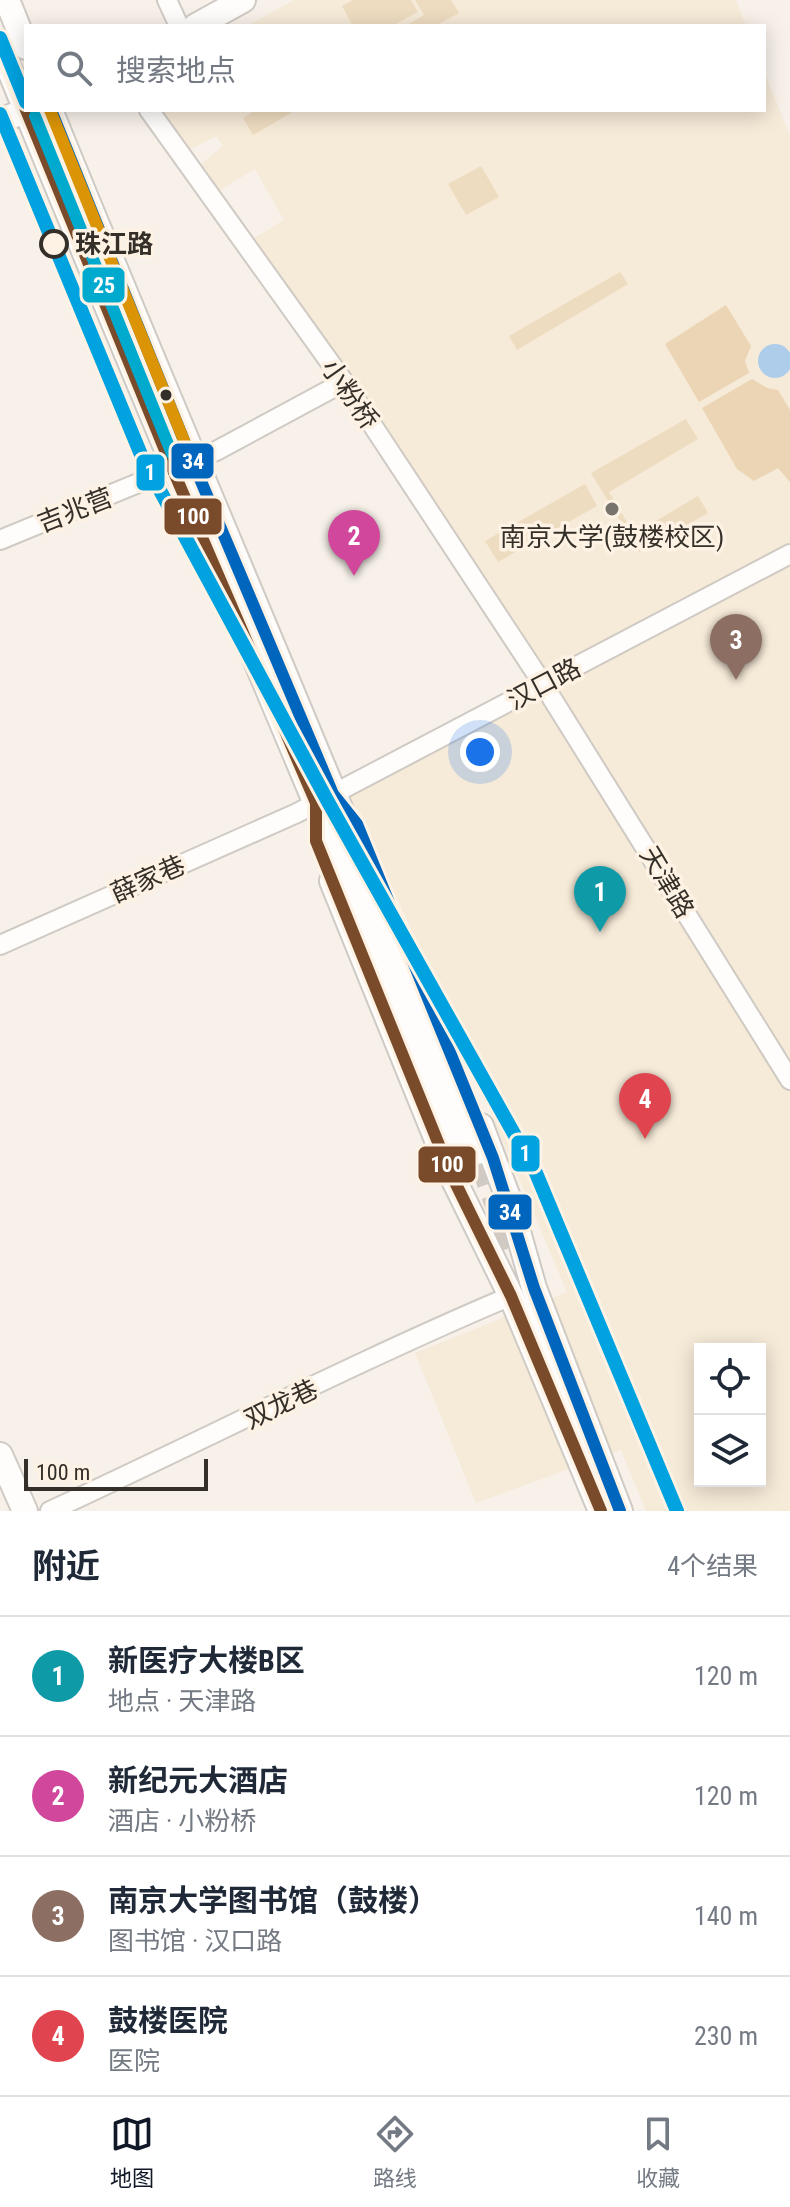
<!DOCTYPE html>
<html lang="zh">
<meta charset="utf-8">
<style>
:root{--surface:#fff;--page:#f6f6f7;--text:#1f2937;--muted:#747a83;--line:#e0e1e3;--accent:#111827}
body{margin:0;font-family:"Roboto Condensed","Noto Sans SC",sans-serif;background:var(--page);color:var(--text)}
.controls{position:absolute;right:24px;bottom:24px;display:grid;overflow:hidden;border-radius:0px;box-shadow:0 4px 20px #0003}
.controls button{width:72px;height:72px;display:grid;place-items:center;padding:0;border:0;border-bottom:2px solid var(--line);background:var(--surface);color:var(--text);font:40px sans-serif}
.scale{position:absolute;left:24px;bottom:20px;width:184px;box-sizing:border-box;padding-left:8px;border:4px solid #342f28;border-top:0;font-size:22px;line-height:28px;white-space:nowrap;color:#342f28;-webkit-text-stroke:6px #fdf2e3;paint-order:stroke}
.you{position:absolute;left:480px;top:752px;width:28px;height:28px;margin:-20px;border:6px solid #fff;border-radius:50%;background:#1a73e8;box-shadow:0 0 0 12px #1a73e833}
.badge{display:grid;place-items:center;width:52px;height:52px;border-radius:50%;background:var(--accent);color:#fff;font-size:26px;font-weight:700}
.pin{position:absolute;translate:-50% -66px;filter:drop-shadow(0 2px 4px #0008)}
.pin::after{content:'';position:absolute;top:42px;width:28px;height:24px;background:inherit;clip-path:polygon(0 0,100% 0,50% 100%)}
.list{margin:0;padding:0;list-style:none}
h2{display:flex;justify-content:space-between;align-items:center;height:104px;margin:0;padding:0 32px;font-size:34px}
h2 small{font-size:26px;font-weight:400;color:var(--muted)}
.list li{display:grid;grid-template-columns:52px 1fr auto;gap:24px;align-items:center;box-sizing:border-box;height:120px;padding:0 32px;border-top:2px solid var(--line)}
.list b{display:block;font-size:30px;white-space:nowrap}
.list p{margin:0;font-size:26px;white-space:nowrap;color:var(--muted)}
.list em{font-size:26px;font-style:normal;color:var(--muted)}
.icon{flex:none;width:44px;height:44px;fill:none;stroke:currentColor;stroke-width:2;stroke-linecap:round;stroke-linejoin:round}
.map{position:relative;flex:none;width:790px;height:1511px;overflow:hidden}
.search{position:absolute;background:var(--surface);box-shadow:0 4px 20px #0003;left:24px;right:24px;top:24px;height:88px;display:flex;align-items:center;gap:20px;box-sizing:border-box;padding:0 28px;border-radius:0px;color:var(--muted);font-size:30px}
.sheet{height:584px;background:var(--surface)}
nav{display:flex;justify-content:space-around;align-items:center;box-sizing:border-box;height:112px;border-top:2px solid var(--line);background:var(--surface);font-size:22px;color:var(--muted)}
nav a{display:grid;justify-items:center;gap:4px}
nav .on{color:var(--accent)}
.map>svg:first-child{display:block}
.built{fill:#f6ead8;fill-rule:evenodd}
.green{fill:#eedcc0}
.forest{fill:#ebd5b4}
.water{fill:#adcdea}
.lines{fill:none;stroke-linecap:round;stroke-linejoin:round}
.major-tunnel{stroke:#d0cac2;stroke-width:24;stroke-dasharray:24 12;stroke-linecap:butt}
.minor-casing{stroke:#cfcac3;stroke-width:22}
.major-casing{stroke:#cfcac3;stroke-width:28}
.minor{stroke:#fefdfc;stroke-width:18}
.major{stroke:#fefdfc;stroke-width:24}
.bus-1-casing{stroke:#fdf2e3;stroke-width:18}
.bus-2-casing{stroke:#fdf2e3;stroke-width:18}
.bus-3-casing{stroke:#fdf2e3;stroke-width:18}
.bus-4-casing{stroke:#fdf2e3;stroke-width:18}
.bus-1{stroke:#7a4b2a;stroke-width:12}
.bus-2{stroke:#0065bd;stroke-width:12}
.bus-3{stroke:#da9406;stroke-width:12}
.bus-4{stroke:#00a9ce;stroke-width:12}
.metro-1-casing{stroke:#fdf2e3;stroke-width:20}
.metro-1{stroke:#00a2df;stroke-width:14}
.stop-dot{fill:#fdf2e3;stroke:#342f28;stroke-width:4}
.bus-dot{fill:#342f28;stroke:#fdf2e3;stroke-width:3}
.poi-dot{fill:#78736c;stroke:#fdf2e3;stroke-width:3}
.labels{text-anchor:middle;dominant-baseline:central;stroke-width:7;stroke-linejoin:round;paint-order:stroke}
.stop-label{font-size:26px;font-weight:bold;fill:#342f28;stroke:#fdf2e3;text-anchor:start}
.street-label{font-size:26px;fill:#342f28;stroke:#fdf2e3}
.poi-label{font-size:26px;fill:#342f28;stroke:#fdf2e3}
.line-badge{stroke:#fdf2e3;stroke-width:3}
.badge-label{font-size:22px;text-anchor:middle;font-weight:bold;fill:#fff}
</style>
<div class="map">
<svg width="790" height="1511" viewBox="0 0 790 1511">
<rect width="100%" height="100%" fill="#f7f1e9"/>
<path class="built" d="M 294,0 L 736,0 L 746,26 L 247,26 Z
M 764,71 L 790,136 L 790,1060 L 248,242 L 284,220 L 255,169 L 217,192 L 199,166 L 223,146 L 216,136 L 189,150 L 162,110 L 764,110 Z
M 543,688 L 790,1080 L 790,1511 L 646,1511 L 621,1450 L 476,1503 L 415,1353 L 567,1292 L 427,962 L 347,794 ZM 700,1349 L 760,1349 L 760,1481 L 700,1481 Z"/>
<path class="green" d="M 353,0 L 411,0 L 418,12 L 392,26 L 353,26 L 342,6 Z
M 415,0 L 451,0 L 459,13 L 435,26 L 405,26 L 424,15 Z
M 256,110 L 296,110 L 253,135 L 243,118 Z
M 481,166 L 499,197 L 466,215 L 448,184 Z
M 620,272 L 628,284 L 517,350 L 509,336 Z
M 686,419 L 698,439 L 609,492 L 634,534 L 698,496 L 708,513 L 639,552 L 591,473 Z
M 585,484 L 597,506 L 498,562 L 485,541 Z"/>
<path class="forest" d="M 726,305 L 751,346 L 745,361 L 749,373 L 699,402 L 665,344 Z
M 752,379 L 767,388 L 778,390 L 790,410 L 790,482 L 778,468 L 754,481 L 737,469 L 702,408 Z"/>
<path class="water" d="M758 361a17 17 0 1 1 34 0a17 17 0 1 1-34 0Z"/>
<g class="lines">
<path class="major-tunnel" d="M 481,1161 L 512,1247"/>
<g class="minor-casing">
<path id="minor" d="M 167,0 L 179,26
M 149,110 L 344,382 L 543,684 L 790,1080
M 0,540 L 216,451 L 344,382
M 0,945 L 297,813 L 790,554
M 50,1511 C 204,1440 355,1362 511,1296"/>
</g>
<g class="major-casing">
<path id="major" d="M 7,0 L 26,47
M 196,26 L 243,0
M 0,46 C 151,421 315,792 466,1167
M 50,110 C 191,458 343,801 477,1152
M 0,121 L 27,110
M 332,881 L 450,1172 L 511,1296 L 601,1511
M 481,1126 L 509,1200 L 534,1288 L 620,1511
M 0,1455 L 25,1511"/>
</g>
<use href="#minor" class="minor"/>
<use href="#major" class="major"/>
<g class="bus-1-casing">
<path id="bus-1" d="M 0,46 L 26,110
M 26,110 L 173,470 L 316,803 L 316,841 L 450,1172 L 511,1296 L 601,1511"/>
</g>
<g class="bus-2-casing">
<path id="bus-2" d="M 51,110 L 187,448 L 333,794 L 357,824 L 493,1158 L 534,1288 L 620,1511"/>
</g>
<g class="bus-3-casing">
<path id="bus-3" d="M 50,110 L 187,448"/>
</g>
<g class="bus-4-casing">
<path id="bus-4" d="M 35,116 L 172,454"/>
</g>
<use href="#bus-1" class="bus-1"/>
<use href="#bus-2" class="bus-2"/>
<use href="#bus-3" class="bus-3"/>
<use href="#bus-4" class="bus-4"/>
<g class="metro-1-casing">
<path id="metro-1" d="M 0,38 L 26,102
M 0,114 L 142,457 L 327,800 L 536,1173 L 677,1511"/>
</g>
<use href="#metro-1" class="metro-1"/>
</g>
<circle class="stop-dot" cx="54" cy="244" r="13"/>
<circle class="bus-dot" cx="166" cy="395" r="7"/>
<circle class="poi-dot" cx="612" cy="509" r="8"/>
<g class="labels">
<g class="stop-label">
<text x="75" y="244">珠江路</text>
</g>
<g class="street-label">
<text transform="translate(350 394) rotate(55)">小粉桥</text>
<text transform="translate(75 510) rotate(-21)">吉兆营</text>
<text transform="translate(544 684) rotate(-28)">汉口路</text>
<text transform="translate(148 879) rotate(-24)">薛家巷</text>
<text transform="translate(667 882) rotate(59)">天津路</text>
<text transform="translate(281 1404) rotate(-26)">双龙巷</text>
</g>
<g class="poi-label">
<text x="612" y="537">南京大学(鼓楼校区)</text>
</g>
</g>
<g class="line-badge">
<rect x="81" y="266" width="45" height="38" rx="8" fill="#00a9ce"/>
<rect x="170" y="442" width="45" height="38" rx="8" fill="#0065bd"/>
<rect x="135" y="453" width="31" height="39" rx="8" fill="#00a2df"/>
<rect x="163" y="497" width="60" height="39" rx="8" fill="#7a4b2a"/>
<rect x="510" y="1134" width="31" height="39" rx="8" fill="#00a2df"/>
<rect x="417" y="1145" width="60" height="39" rx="8" fill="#7a4b2a"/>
<rect x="487" y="1193" width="46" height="38" rx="8" fill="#0065bd"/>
</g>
<g class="badge-label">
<text x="104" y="293">25</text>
<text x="193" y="469">34</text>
<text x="150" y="480">1</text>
<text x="193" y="524">100</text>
<text x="525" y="1161">1</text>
<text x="447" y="1172">100</text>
<text x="510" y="1220">34</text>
</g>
</svg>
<div class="controls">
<button><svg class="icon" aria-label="locate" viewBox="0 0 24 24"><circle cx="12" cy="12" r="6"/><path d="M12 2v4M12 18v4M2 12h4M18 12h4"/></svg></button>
<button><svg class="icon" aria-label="layers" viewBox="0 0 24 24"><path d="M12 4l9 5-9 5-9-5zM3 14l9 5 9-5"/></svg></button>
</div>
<div class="scale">100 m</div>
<div class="you"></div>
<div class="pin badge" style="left:600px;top:932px;background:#0f9aa8">1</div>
<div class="pin badge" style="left:354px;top:576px;background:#d1479c">2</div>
<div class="pin badge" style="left:736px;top:680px;background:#8d6e63">3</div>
<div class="pin badge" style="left:645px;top:1139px;background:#e0444e">4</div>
<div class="search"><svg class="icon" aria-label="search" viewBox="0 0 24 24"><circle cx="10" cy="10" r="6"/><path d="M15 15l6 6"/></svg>搜索地点</div>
</div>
<section class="sheet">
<h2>附近<small>4个结果</small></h2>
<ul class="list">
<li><span class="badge" style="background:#0f9aa8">1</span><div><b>新医疗大楼B区</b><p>地点 · 天津路</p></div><em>120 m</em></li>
<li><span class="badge" style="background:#d1479c">2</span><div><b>新纪元大酒店</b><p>酒店 · 小粉桥</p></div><em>120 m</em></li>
<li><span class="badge" style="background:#8d6e63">3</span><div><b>南京大学图书馆（鼓楼）</b><p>图书馆 · 汉口路</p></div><em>140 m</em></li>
<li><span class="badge" style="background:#e0444e">4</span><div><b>鼓楼医院</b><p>医院</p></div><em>230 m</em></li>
</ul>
</section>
<nav>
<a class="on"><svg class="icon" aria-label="map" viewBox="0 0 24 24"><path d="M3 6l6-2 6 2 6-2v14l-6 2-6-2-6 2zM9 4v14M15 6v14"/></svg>地图</a>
<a><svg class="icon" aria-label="directions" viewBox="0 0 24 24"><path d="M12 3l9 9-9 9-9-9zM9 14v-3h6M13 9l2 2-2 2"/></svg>路线</a>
<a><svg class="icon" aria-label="saved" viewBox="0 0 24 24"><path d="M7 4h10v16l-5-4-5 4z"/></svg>收藏</a>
</nav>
